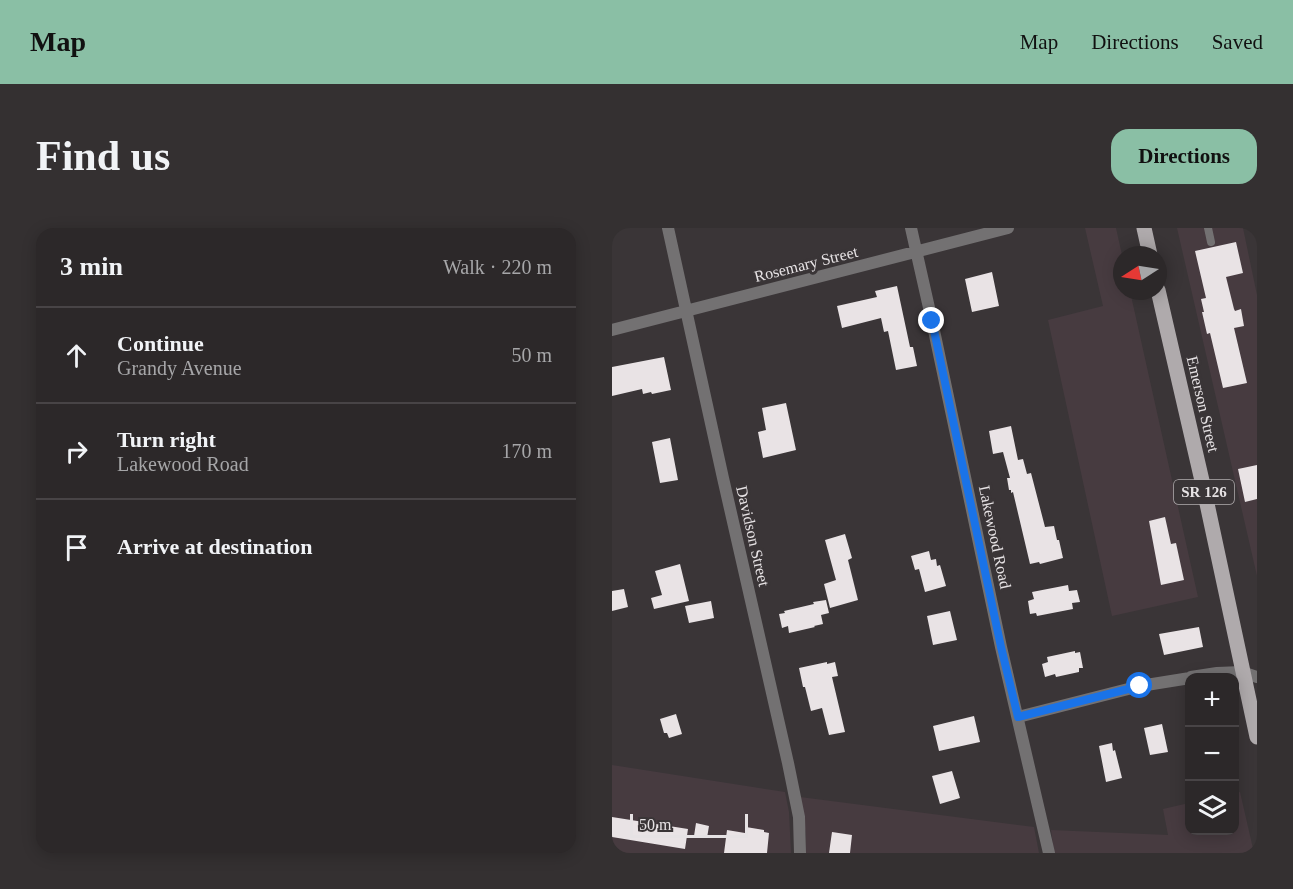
<!DOCTYPE html>
<meta charset="utf-8">
<style>
:root{--surface:#2c2829;--page:#343031;--text:#f1f3f6;--muted:#a6a6a8;--line:#484446;--accent:#8abfa5}
body{margin:0;font-family:"Times New Roman",serif;background:var(--page);color:var(--text)}
.controls{position:absolute;right:18px;bottom:18px;display:grid;overflow:hidden;border-radius:12px;box-shadow:0 3px 15px #0003}
.controls button{width:54px;height:54px;display:grid;place-items:center;padding:0;border:0;border-bottom:2px solid var(--line);background:var(--surface);color:var(--text);font:30px sans-serif}
.compass{position:absolute;left:501px;top:18px;width:54px;height:54px;border-radius:50%;background:var(--surface);box-shadow:0 3px 15px #0003;rotate:258deg}
.scale{position:absolute;left:18px;bottom:15px;width:118px;box-sizing:border-box;padding-left:6px;border:3px solid #e6e2e4;border-top:0;font-size:16px;line-height:21px;white-space:nowrap;color:#e6e2e4;-webkit-text-stroke:4px #3a3537;paint-order:stroke}
.stop{position:absolute;width:18px;height:18px;margin:-14px;border:4px solid #1a73e8;border-radius:50%;background:#fff}
.stop.end{background:#1a73e8;border-color:#fff;box-shadow:0 2px 6px #0008}
.list{margin:0;padding:0;list-style:none}
h2{display:flex;justify-content:space-between;align-items:center;height:78px;margin:0;padding:0 24px;font-size:26px}
h2 small{font-size:20px;font-weight:400;color:var(--muted)}
.list li{display:grid;grid-template-columns:39px 1fr auto;gap:18px;align-items:center;box-sizing:border-box;height:96px;padding:0 24px;border-top:2px solid var(--line)}
.list b{display:block;font-size:22px;white-space:nowrap}
.list p{margin:0;font-size:20px;white-space:nowrap;color:var(--muted)}
.list em{font-size:20px;font-style:normal;color:var(--muted)}
.icon{flex:none;width:33px;height:33px;fill:none;stroke:currentColor;stroke-width:2;stroke-linecap:round;stroke-linejoin:round}
.map{position:relative;flex:none;width:645px;height:625px;overflow:hidden;border-radius:18px}
header{display:flex;align-items:center;gap:36px;box-sizing:border-box;height:84px;padding:0 30px;background:var(--accent);color:#111}
header strong{font-size:28px}
nav{display:flex;gap:33px;margin-inline-start:auto;font-size:21px}
.intro{display:flex;align-items:center;justify-content:space-between;box-sizing:border-box;height:144px;padding:0 36px}
h1{margin:0;font-size:42px}
.button{padding:15px 27px;border-radius:18px;background:var(--accent);color:#111;font-size:21px;font-weight:700}
main{display:flex;gap:36px;padding:0 36px}
aside{flex:1;background:var(--surface);border-radius:18px;box-shadow:0 3px 15px #0003}
.map>svg:first-child{display:block}
.built{fill:#473b40}
.building{fill:#e9e3e5}
.lines{fill:none;stroke-linecap:round;stroke-linejoin:round}
.lane{stroke:#737172;stroke-width:8}
.street{stroke:#737172;stroke-width:12}
.primary{stroke:#afaaac;stroke-width:15}
.route{stroke:#1a73e8;stroke-width:8}
.labels{text-anchor:middle;dominant-baseline:central;stroke-width:6;stroke-linejoin:round;paint-order:stroke}
.shield{fill:#3a3537;stroke:#b2aeb0;stroke-width:1.5}
.shield-label{font-size:15px;font-weight:bold;fill:#e6e2e4}
.street-label{font-size:16px;fill:#e6e2e4;stroke:#3a3537}
</style>
<header>
<strong>Map</strong>
<nav><a>Map</a><a>Directions</a><a>Saved</a></nav>
</header>
<div class="intro"><h1>Find us</h1><a class="button">Directions</a></div>
<main>
<aside>
<h2>3 min<small>Walk · 220 m</small></h2>
<ul class="list">
<li><svg class="icon" aria-label="ahead" viewBox="0 0 24 24"><path d="M12 20V5M6 11l6-6 6 6"/></svg><div><b>Continue</b><p>Grandy Avenue</p></div><em>50 m</em></li>
<li><svg class="icon" aria-label="right" viewBox="0 0 24 24"><path d="M7 20v-9h11M14 6l5 5-5 5"/></svg><div><b>Turn right</b><p>Lakewood Road</p></div><em>170 m</em></li>
<li><svg class="icon" aria-label="arrive" viewBox="0 0 24 24"><path d="M6 21V4h12l-3 4 3 4H6"/></svg><div><b>Arrive at destination</b></div></li>
</ul>
</aside>
<div class="map">
<svg width="645" height="625" viewBox="0 0 645 625">
<rect width="100%" height="100%" fill="#3a3537"/>
<path class="built" d="M 473,0 L 504,0 L 510,27 L 510,63 L 518,63 L 586,369 L 500,388 L 436,92 L 491,78 Z
M 565,0 L 631,0 L 645,67 L 645,348 Z
M 0,537 L 173,564 L 177,584 L 179,625 L 0,625 Z
M 628,564 L 642,625 L 442,625 L 439,602 L 556,607 L 551,581 L 577,575 L 578,602 L 622,602 L 623,565 Z
M 188,569 L 422,599 L 427,625 L 194,625 L 194,607 Z"/>
<path class="building" d="M 624,14 L 631,45 L 614,49 L 622,81 L 623,83 L 629,81 L 632,98 L 622,100 L 635,155 L 611,160 L 598,105 L 595,106 L 590,84 L 592,84 L 589,71 L 594,70 L 583,23 Z
M 380,44 L 387,78 L 360,84 L 353,51 Z
M 285,58 L 298,119 L 301,119 L 305,138 L 284,142 L 276,103 L 272,104 L 269,90 L 230,100 L 225,78 L 265,69 L 263,63 Z
M 52,129 L 59,162 L 40,166 L 39,164 L 31,166 L 30,161 L 0,168 L 0,139 Z
M 174,175 L 184,222 L 151,230 L 146,204 L 154,202 L 150,180 Z
M 399,198 L 406,232 L 411,231 L 415,246 L 419,245 L 433,299 L 442,298 L 445,312 L 447,312 L 451,330 L 428,336 L 427,334 L 418,336 L 401,264 L 399,265 L 399,262 L 397,262 L 395,250 L 398,250 L 391,224 L 381,226 L 377,203 Z
M 58,210 L 66,252 L 48,255 L 40,214 Z
M 645,237 L 645,271 L 633,274 L 626,241 Z
M 553,289 L 559,316 L 564,315 L 572,352 L 549,357 L 537,293 Z
M 233,306 L 240,330 L 236,332 L 246,372 L 218,380 L 212,356 L 224,352 L 213,312 Z
M 317,323 L 319,332 L 324,331 L 325,338 L 328,337 L 334,358 L 313,364 L 307,341 L 303,342 L 299,328 Z
M 68,336 L 77,373 L 42,381 L 39,370 L 50,367 L 43,343 Z
M 456,357 L 457,363 L 465,362 L 468,374 L 460,375 L 461,381 L 425,388 L 424,385 L 418,386 L 416,373 L 422,371 L 420,364 Z
M 12,361 L 16,379 L 0,383 L 0,363 Z
M 214,372 L 217,385 L 209,387 L 211,396 L 202,398 L 203,399 L 177,405 L 176,398 L 170,400 L 167,386 L 173,385 L 172,383 L 202,376 L 201,374 Z
M 99,373 L 102,390 L 77,395 L 73,378 Z
M 338,383 L 345,412 L 321,417 L 315,388 Z
M 587,399 L 591,419 L 552,427 L 547,406 Z
M 463,423 L 463,425 L 468,424 L 471,440 L 467,440 L 467,444 L 444,449 L 443,446 L 433,449 L 430,436 L 436,434 L 435,429 Z
M 215,434 L 215,436 L 223,434 L 226,448 L 220,449 L 233,504 L 217,507 L 210,480 L 199,483 L 193,459 L 191,459 L 187,440 Z
M 64,486 L 70,506 L 57,510 L 55,505 L 52,505 L 48,491 Z
M 362,488 L 368,514 L 327,523 L 321,498 Z
M 550,496 L 556,524 L 538,527 L 532,500 Z
M 500,515 L 501,523 L 503,522 L 510,550 L 494,554 L 487,518 Z
M 340,543 L 348,570 L 328,576 L 320,548 Z
M 0,589 L 76,601 L 73,621 L 0,609 Z
M 84,595 L 97,598 L 95,610 L 82,608 Z
M 134,599 L 152,602 L 152,604 L 157,605 L 155,625 L 112,625 L 115,602 L 133,605 Z
M 220,604 L 240,607 L 238,625 L 217,625 Z"/>
<g class="lines">
<path class="lane" d="M 596,0 L 599,14"/>
<path class="street" d="M 56,0 L 111,250 L 176,535 L 187,589 L 188,625
M 299,0 L 320,93 L 389,419 L 437,625
M 0,102 L 396,0
M 579,449 L 605,445 L 630,444 L 645,449
M 406,489 L 528,458 L 578,450"/>
<path class="primary" d="M 532,0 L 538,27
M 546,62 L 591,257 L 645,509"/>
</g>
<g class="lines">
<path class="route" d="M 320,93 L 389,419 L 406,489 L 528,458"/>
</g>
<g class="labels">
<rect class="shield" x="562" y="252" width="60" height="24" rx="4.5"/>
<g class="shield-label">
<text x="592" y="264">SR 126</text>
</g>
<g class="street-label">
<text transform="translate(194 36) rotate(-14)">Rosemary Street</text>
<text transform="translate(591 176) rotate(77)">Emerson Street</text>
<text transform="translate(141 308) rotate(77)">Davidson Street</text>
<text transform="translate(383 309) rotate(78)">Lakewood Road</text>
</g>
</g>
</svg>
<div class="controls">
<button>+</button>
<button>−</button>
<button><svg class="icon" aria-label="layers" viewBox="0 0 24 24"><path d="M12 4l9 5-9 5-9-5zM3 14l9 5 9-5"/></svg></button>
</div>
<svg class="compass" viewBox="-18 -18 36 36"><path d="M0-13l5 13h-10z" fill="#e53935"/><path d="M0 13l5-13h-10z" fill="#a6a6a8"/></svg>
<div class="scale">50 m</div>
<div class="stop" style="left:528px;top:458px"></div>
<div class="stop end" style="left:320px;top:93px"></div>
</div>
</main>
